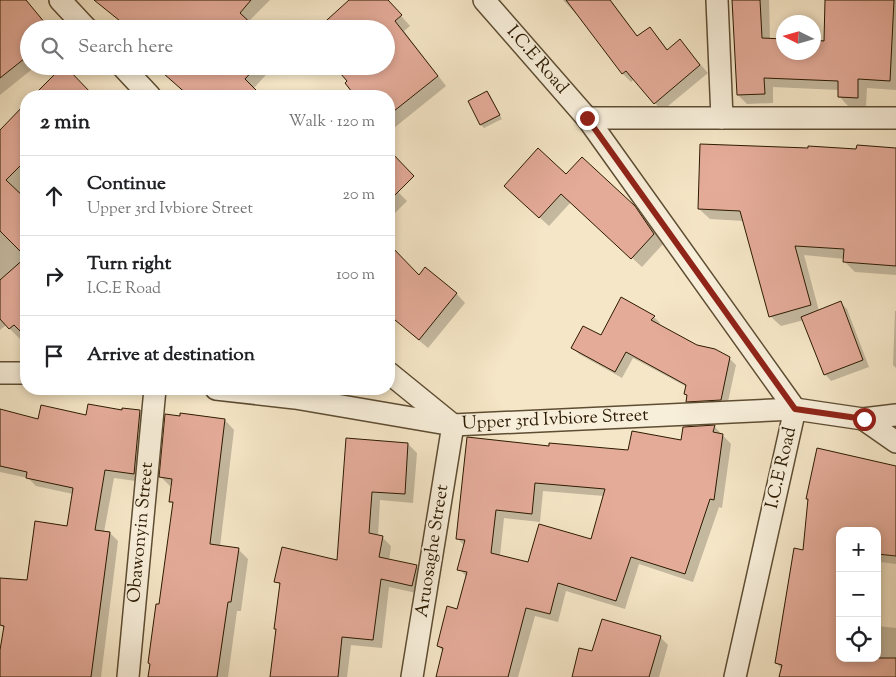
<!DOCTYPE html>
<meta charset="utf-8">
<style>
:root{--surface:#fff;--page:#f2f2f2;--text:#202124;--muted:#757577;--line:#e0e0e0}
body{margin:0;font-family:"Sorts Mill Goudy",serif;background:var(--page);color:var(--text)}
.controls{position:absolute;right:15px;bottom:15px;display:grid;overflow:hidden;border-radius:10px;box-shadow:0 2px 8px #0003}
.controls button{width:45px;height:45px;display:grid;place-items:center;padding:0;border:0;border-bottom:1px solid var(--line);background:var(--surface);color:var(--text);font:25px sans-serif}
.compass{position:absolute;left:776px;top:15px;width:45px;height:45px;border-radius:50%;background:var(--surface);box-shadow:0 2px 8px #0003;rotate:275deg}
.stop{position:absolute;width:15px;height:15px;margin:-11px;border:4px solid #8f2418;border-radius:50%;background:#fff}
.stop.end{background:#8f2418;border-color:#fff;box-shadow:0 1px 5px #0008}
.list{margin:0;padding:0;list-style:none}
h2{display:flex;justify-content:space-between;align-items:center;height:65px;margin:0;padding:0 20px;font-size:21px}
h2 small{font-size:16px;font-weight:400;color:var(--muted)}
.list li{display:grid;grid-template-columns:32px 1fr auto;gap:15px;align-items:center;box-sizing:border-box;height:80px;padding:0 20px;border-top:1px solid var(--line)}
.list b{display:block;font-size:19px;white-space:nowrap}
.list p{margin:0;font-size:16px;white-space:nowrap;color:var(--muted)}
.list em{font-size:16px;font-style:normal;color:var(--muted)}
.icon{flex:none;width:28px;height:28px;fill:none;stroke:currentColor;stroke-width:2;stroke-linecap:round;stroke-linejoin:round}
.map{position:relative;flex:none;width:896px;height:677px;overflow:hidden}
.search{position:absolute;background:var(--surface);box-shadow:0 2px 8px #0003;left:20px;top:20px;width:375px;height:55px;display:flex;align-items:center;gap:12px;box-sizing:border-box;padding:0 18px;border-radius:28px;color:var(--muted);font-size:19px}
.panel{position:absolute;background:var(--surface);box-shadow:0 2px 8px #0003;left:20px;top:90px;width:375px;height:305px;border-radius:20px}
.map>svg:first-child{display:block}
.shadow{fill:#0003;fill-rule:evenodd}
.building{fill:#e4ab99;stroke:#2b1a01;fill-rule:evenodd}
.lines{fill:none;stroke-linecap:round;stroke-linejoin:round}
.street-casing{stroke:#5e4d32;stroke-width:24}
.street{stroke:#f8efdb;stroke-width:21}
.route{stroke:#8f2418;stroke-width:6}
.labels{text-anchor:middle;dominant-baseline:central;stroke-width:4.5;stroke-linejoin:round;paint-order:stroke}
.street-label{font-size:18px;fill:#2b1a01;stroke:#f8efdb}
</style>
<div class="map">
<svg width="896" height="677" viewBox="0 0 896 677">
<rect width="100%" height="100%" fill="#f5e6c7"/>
<filter id="stains"><feTurbulence type="fractalNoise" baseFrequency=".004" numOctaves="4"/><feColorMatrix values="0 0 0 0 .2 0 0 0 0 .09 0 0 0 0 .02 0 0 0 .5 -.17"/></filter>
<radialGradient id="worn" r=".72"><stop offset=".6" stop-color="#630" stop-opacity="0"/><stop offset="1" stop-color="#630" stop-opacity=".3"/></radialGradient>
<path class="shadow" d="M 0,0 L 26,0 L 50,29 L 29,29 L 29,66 L 36,66 L 0,95 Z
M 112,0 L 270,0 L 248,22 L 255,29 L 130,29 L 115,17 L 106,8 Z
M 351,0 L 387,0 L 410,26 L 404,31 L 446,86 L 389,132 L 389,96 L 357,96 L 347,83 L 386,66 L 386,29 Z
M 563,0 L 611,0 L 638,37 L 649,28 L 657,36 L 668,50 L 687,49 L 708,73 L 662,111 L 634,79 L 631,82 L 623,74 L 579,16 L 578,16 Z
M 733,0 L 769,0 L 770,40 L 784,52 L 814,52 L 814,42 L 825,42 L 827,0 L 896,0 L 896,90 L 867,88 L 866,106 L 848,106 L 839,96 L 839,90 L 773,87 L 773,103 L 747,104 L 738,95 Z
M 156,66 L 274,66 L 253,89 L 260,96 L 186,96 L 181,91 L 182,90 Z
M 64,67 L 93,96 L 35,96 Z
M 487,92 L 490,95 L 502,119 L 484,128 L 481,125 L 469,101 Z
M 26,105 L 26,336 L 25,334 L 20,339 L 6,325 L 0,330 L 0,131 Z
M 896,149 L 896,275 L 855,272 L 845,262 L 845,259 L 804,255 L 819,311 L 841,303 L 847,309 L 869,367 L 831,381 L 825,374 L 804,320 L 781,326 L 770,316 L 744,221 L 710,219 L 699,209 L 858,151 Z
M 566,176 L 634,207 L 644,218 L 663,244 L 642,267 L 571,202 L 549,226 L 515,195 Z
M 389,183 L 407,201 L 389,219 Z
M 389,246 L 419,276 L 456,293 L 465,303 L 428,348 L 389,315 Z
M 895,311 L 896,311 L 896,368 L 893,365 Z
M 654,317 L 660,323 L 658,325 L 696,346 L 729,358 L 736,365 L 727,406 L 694,408 L 688,401 L 687,387 L 633,358 L 622,378 L 579,354 L 573,348 Z
M 123,409 L 140,411 L 149,420 L 143,482 L 114,478 L 104,532 L 110,533 L 118,541 L 101,677 L 0,677 L 0,658 L 5,629 L 0,625 L 0,585 L 28,582 L 68,527 L 73,494 L 36,486 L 28,478 L 0,472 L 0,410 L 39,420 L 123,412 Z
M 225,420 L 234,430 L 220,547 L 238,549 L 248,559 L 241,611 L 237,611 L 228,677 L 149,677 L 174,504 L 170,501 L 172,487 L 170,486 L 161,477 Z
M 715,427 L 731,444 L 722,508 L 719,507 L 693,582 L 639,564 L 625,609 L 566,591 L 558,622 L 535,616 L 518,677 L 437,677 L 443,651 L 438,646 L 458,610 L 467,577 L 459,569 L 465,546 L 458,539 L 550,447 L 629,451 L 682,442 ZM 543,491 L 604,496 L 591,540 L 529,564 L 500,556 L 504,518 L 540,522 Z
M 347,440 L 408,444 L 417,453 L 413,503 L 380,500 L 378,536 L 382,537 L 391,546 L 389,561 L 416,567 L 425,575 L 421,594 L 389,587 L 382,648 L 351,645 L 347,677 L 271,677 L 281,586 L 276,581 L 339,561 Z
M 896,467 L 896,564 L 880,562 L 877,576 L 877,531 L 840,531 L 840,658 L 877,658 L 877,626 L 896,628 L 896,677 L 780,677 L 782,669 L 776,663 L 804,551 L 809,500 L 807,498 Z
M 660,637 L 668,645 L 659,677 L 573,677 L 593,652 Z"/>
<path class="building" d="M 0,0 L 26,0 L 50,29 L 29,29 L 29,55 L 0,78 Z
M 94,0 L 251,0 L 240,13 L 257,29 L 130,29 Z
M 349,0 L 388,0 L 402,15 L 395,21 L 438,76 L 389,115 L 389,96 L 355,96 L 345,83 L 347,81 L 334,66 L 386,66 L 386,29 L 317,29 Z
M 566,0 L 610,0 L 637,36 L 650,27 L 667,50 L 680,39 L 700,65 L 654,104 L 626,71 L 622,74 Z
M 732,0 L 760,0 L 762,38 L 784,39 L 784,52 L 814,52 L 814,40 L 824,41 L 825,0 L 894,0 L 890,81 L 858,79 L 858,98 L 838,97 L 838,81 L 764,78 L 765,94 L 737,95 Z
M 63,66 L 65,66 L 94,96 L 33,96 Z
M 155,66 L 257,66 L 245,79 L 262,96 L 189,96 Z
M 487,91 L 500,115 L 480,125 L 468,101 Z
M 26,103 L 26,160 L 6,180 L 26,199 L 26,257 L 0,231 L 0,130 Z
M 700,144 L 808,148 L 808,146 L 856,149 L 857,145 L 896,148 L 896,266 L 843,262 L 844,249 L 795,246 L 811,305 L 769,317 L 740,211 L 698,209 Z
M 538,148 L 566,174 L 582,157 L 635,206 L 654,234 L 631,259 L 561,194 L 539,218 L 504,186 Z
M 389,150 L 414,176 L 389,201 Z
M 389,244 L 419,275 L 425,267 L 457,293 L 419,340 L 389,315 Z
M 26,257 L 26,337 L 14,325 L 9,329 L 0,319 L 0,280 Z
M 621,297 L 655,316 L 651,320 L 697,345 L 715,349 L 730,357 L 721,400 L 686,402 L 687,395 L 684,394 L 686,385 L 626,352 L 615,372 L 571,348 L 583,326 L 601,335 Z
M 841,301 L 863,360 L 824,375 L 801,317 Z
M 88,404 L 122,410 L 122,408 L 140,410 L 134,474 L 105,470 L 95,530 L 110,532 L 91,677 L 0,677 L 0,650 L 4,626 L 0,625 L 0,578 L 27,580 L 35,521 L 67,526 L 73,488 L 26,478 L 27,472 L 0,466 L 0,409 L 38,419 L 41,405 L 86,415 Z
M 180,413 L 225,419 L 210,544 L 239,548 L 231,602 L 228,602 L 217,677 L 148,677 L 150,664 L 148,663 L 156,604 L 159,604 L 173,502 L 169,502 L 172,479 L 159,477 L 165,414 L 180,416 Z
M 715,425 L 713,432 L 723,434 L 714,500 L 710,499 L 685,574 L 631,557 L 616,601 L 558,583 L 550,614 L 526,608 L 508,677 L 436,677 L 443,648 L 437,646 L 447,606 L 457,609 L 467,572 L 457,570 L 465,540 L 456,539 L 467,437 L 549,446 L 549,443 L 628,450 L 632,431 L 681,440 L 683,427 ZM 535,483 L 605,489 L 591,539 L 539,524 L 528,562 L 491,553 L 496,510 L 532,514 Z
M 346,438 L 408,443 L 405,494 L 372,492 L 369,533 L 383,536 L 379,557 L 417,565 L 412,586 L 381,579 L 373,640 L 342,637 L 338,677 L 270,677 L 276,629 L 274,629 L 280,583 L 274,582 L 282,547 L 337,560 Z
M 817,448 L 896,466 L 896,556 L 877,554 L 877,531 L 840,531 L 840,658 L 896,658 L 896,677 L 779,677 L 782,665 L 775,663 L 794,548 L 803,550 L 808,499 L 806,499 Z
M 602,619 L 661,636 L 649,677 L 572,677 L 579,648 L 592,651 Z"/>
<g class="lines">
<g class="street-casing">
<g id="street">
<path d="M 60,0 L 87,29"/>
<path id="s1" d="M 484,0 L 587,118 L 795,409 L 735,677"/>
<path d="M 717,0 L 722,118"/>
<path d="M 122,66 L 150,96"/>
<path d="M 587,118 L 896,118"/>
<path d="M 0,373 L 26,373"/>
<path d="M 389,373 L 453,425 L 412,677"/>
<path id="s2" d="M 216,389 L 295,398 L 453,425 L 795,409 L 863,419 L 896,415"/>
<path d="M 863,419 L 896,442"/>
<path id="s3" d="M 128,677 L 155,389"/>
</g>
</g>
<use href="#street" class="street"/>
</g>
<g class="lines">
<path class="route" d="M 587,118 L 795,409 L 864,419"/>
</g>
<g class="labels">
<g class="street-label">
<text stroke="none"><textPath href="#s1" startOffset="80">I.C.E Road</textPath></text>
<text stroke="none"><textPath href="#s2" startOffset="342">Upper 3rd Ivbiore Street</textPath></text>
<text transform="translate(782 468) rotate(-77)">I.C.E Road</text>
<text stroke="none"><textPath href="#s3" startOffset="145">Obawonyin Street</textPath></text>
<text transform="translate(433 551) rotate(-81)">Aruosaghe Street</text>
</g>
</g>
<rect width="100%" height="100%" filter="url(#stains)"/>
<rect width="100%" height="100%" fill="url(#worn)"/>
</svg>
<div class="controls">
<button>+</button>
<button>−</button>
<button><svg class="icon" aria-label="locate" viewBox="0 0 24 24"><circle cx="12" cy="12" r="6"/><path d="M12 2v4M12 18v4M2 12h4M18 12h4"/></svg></button>
</div>
<svg class="compass" viewBox="-18 -18 36 36"><path d="M0-13l5 13h-10z" fill="#e53935"/><path d="M0 13l5-13h-10z" fill="#757577"/></svg>
<div class="stop" style="left:864px;top:419px"></div>
<div class="stop end" style="left:587px;top:118px"></div>
<div class="search"><svg class="icon" aria-label="search" viewBox="0 0 24 24"><circle cx="10" cy="10" r="6"/><path d="M15 15l6 6"/></svg>Search here</div>
<section class="panel">
<h2>2 min<small>Walk · 120 m</small></h2>
<ul class="list">
<li><svg class="icon" aria-label="ahead" viewBox="0 0 24 24"><path d="M12 20V5M6 11l6-6 6 6"/></svg><div><b>Continue</b><p>Upper 3rd Ivbiore Street</p></div><em>20 m</em></li>
<li><svg class="icon" aria-label="right" viewBox="0 0 24 24"><path d="M7 20v-9h11M14 6l5 5-5 5"/></svg><div><b>Turn right</b><p>I.C.E Road</p></div><em>100 m</em></li>
<li><svg class="icon" aria-label="arrive" viewBox="0 0 24 24"><path d="M6 21V4h12l-3 4 3 4H6"/></svg><div><b>Arrive at destination</b></div></li>
</ul>
</section>
</div>
